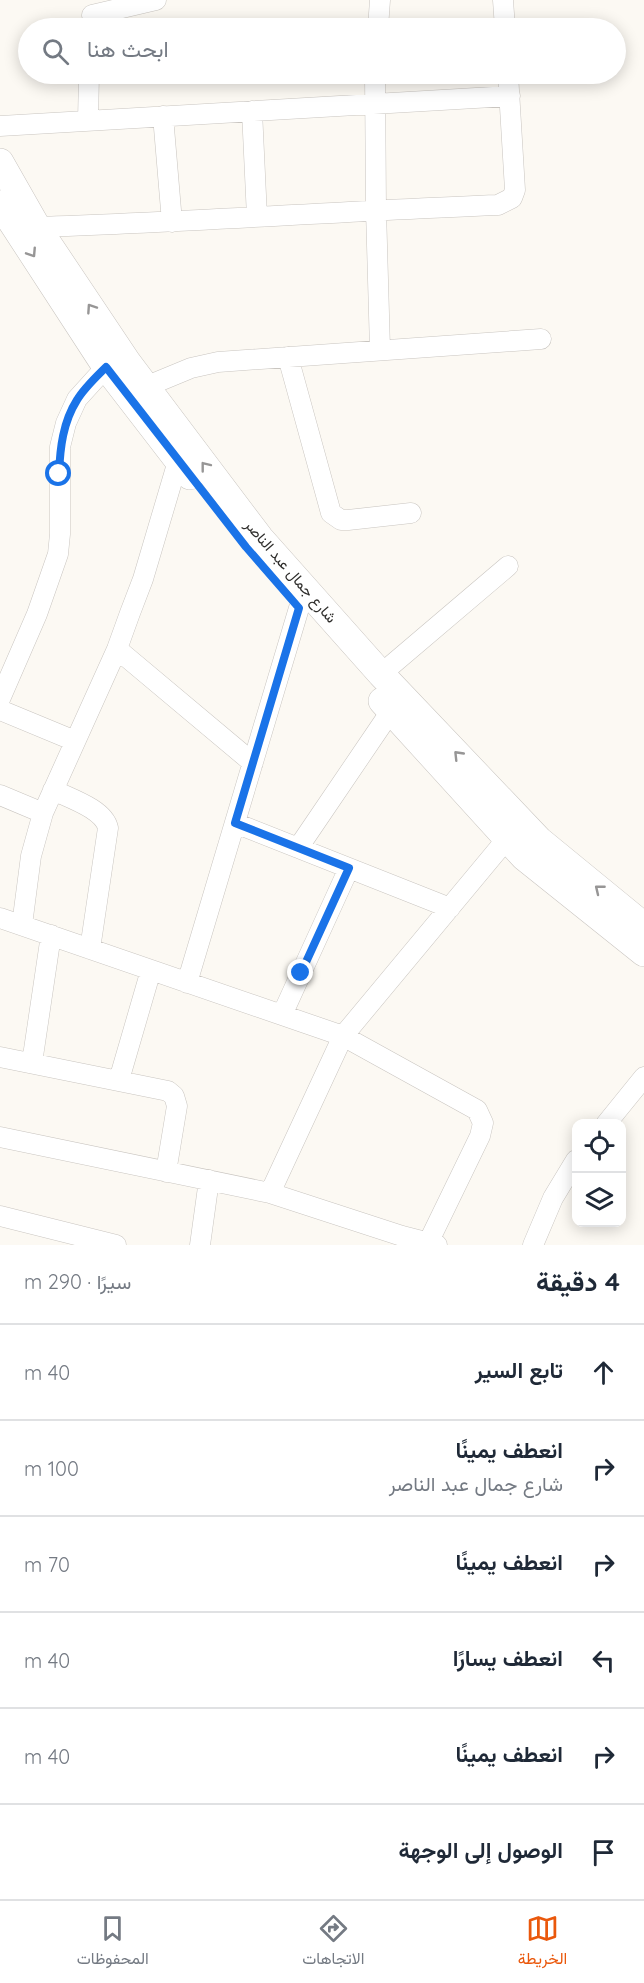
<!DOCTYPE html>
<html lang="ar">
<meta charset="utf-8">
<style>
:root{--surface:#fff;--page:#f2f2f3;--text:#1f2937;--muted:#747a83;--line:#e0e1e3;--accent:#ea580c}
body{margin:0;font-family:Quicksand,Vazirmatn,sans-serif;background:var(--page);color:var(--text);direction:rtl}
.controls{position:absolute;right:18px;bottom:18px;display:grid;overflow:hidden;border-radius:12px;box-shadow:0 3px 15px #0003}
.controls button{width:54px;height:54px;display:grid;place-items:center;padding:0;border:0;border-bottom:2px solid var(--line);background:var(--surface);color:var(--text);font:30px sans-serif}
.stop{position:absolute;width:18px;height:18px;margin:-14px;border:4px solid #1a73e8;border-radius:50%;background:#fff}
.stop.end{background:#1a73e8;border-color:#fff;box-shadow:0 2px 6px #0008}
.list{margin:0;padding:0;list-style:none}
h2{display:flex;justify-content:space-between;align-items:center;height:78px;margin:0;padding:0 24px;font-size:26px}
h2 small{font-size:20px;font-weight:400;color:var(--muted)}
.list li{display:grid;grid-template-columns:39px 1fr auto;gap:18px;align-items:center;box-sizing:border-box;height:96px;padding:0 24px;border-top:2px solid var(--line)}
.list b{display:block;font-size:22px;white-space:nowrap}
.list p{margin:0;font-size:20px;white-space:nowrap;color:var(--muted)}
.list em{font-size:20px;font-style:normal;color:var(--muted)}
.icon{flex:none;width:33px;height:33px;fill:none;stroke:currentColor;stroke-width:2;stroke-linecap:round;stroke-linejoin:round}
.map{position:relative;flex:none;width:644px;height:1245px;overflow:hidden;direction:ltr}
.search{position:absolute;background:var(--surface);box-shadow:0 3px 15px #0003;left:18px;right:18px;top:18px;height:66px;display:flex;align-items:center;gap:15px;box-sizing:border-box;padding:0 21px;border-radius:33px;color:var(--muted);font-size:22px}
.sheet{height:654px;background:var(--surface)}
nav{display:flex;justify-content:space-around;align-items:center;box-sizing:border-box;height:84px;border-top:2px solid var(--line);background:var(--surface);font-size:16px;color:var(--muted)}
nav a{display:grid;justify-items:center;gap:3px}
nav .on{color:var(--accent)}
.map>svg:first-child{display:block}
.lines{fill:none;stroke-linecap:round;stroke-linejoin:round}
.street-casing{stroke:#c9c5c0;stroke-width:21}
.secondary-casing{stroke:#c9c5c0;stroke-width:28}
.street{stroke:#fff;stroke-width:20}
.secondary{stroke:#fff;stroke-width:27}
.oneway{stroke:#979696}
.route{stroke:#1a73e8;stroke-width:8}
.labels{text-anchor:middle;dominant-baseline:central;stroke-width:6;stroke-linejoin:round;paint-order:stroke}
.street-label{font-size:15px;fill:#2f2e2c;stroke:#fff}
</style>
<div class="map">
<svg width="644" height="1245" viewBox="0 0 644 1245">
<rect width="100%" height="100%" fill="#fcf9f3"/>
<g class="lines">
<g class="street-casing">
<path id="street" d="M 503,0 L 505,28
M 92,15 L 156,0
M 378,28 L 380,0
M 375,74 L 376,210 L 380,349
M 252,111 L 257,217
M 163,116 L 172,222
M 88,121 L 89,74
M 0,126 L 510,96
M 37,227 C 190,222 344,211 498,205 L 512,198 L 515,190 L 508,74
M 288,357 L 331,513 L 341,520 L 348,520 L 411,513
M 145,387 L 191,368 L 218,362 L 541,339
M 117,649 L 253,763
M 381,674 L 508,566
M 0,699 L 37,614 L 58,554 L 60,534 L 60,447 L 66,423 L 77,399 L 106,367
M 0,710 L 75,741
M 53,790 C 69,798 104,809 108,828 L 90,949
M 0,795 L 43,813
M 235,823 L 450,908
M 298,848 L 391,711
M 0,918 L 343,1036 L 477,1110 L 483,1123 L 480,1136 L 428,1243
M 22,925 L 31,856 L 43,813 L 117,649 L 130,613 L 143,579 L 178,461
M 187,983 L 299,608
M 282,1015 L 349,868
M 0,1057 L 168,1091 L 174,1096 L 177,1106 L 166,1172
M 32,1063 L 51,935
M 119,1080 L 151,970
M 606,1124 L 644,1077
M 0,1137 L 270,1193 L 402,1236 L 437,1245
M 270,1193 L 343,1036 L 506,840
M 0,1216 L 116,1245
M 200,1245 L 209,1180
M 533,1245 L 553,1198 L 576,1160"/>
</g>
<g class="secondary-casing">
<path id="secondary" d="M 0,162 L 37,227 L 128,363 L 260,538 L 381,674 L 539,840 L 644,926
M 0,204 L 106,367 L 190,476
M 382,701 L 524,857 L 644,953"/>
</g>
<use href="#street" class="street"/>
<use href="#secondary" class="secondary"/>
</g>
<defs><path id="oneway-chevron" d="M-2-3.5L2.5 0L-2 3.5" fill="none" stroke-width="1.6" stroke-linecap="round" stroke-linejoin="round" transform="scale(1.5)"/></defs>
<g class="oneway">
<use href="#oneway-chevron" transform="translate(32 253) rotate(57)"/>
<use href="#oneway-chevron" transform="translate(91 308) rotate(-124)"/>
<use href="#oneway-chevron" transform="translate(205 466) rotate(-128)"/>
<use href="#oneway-chevron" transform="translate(458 755) rotate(-134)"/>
<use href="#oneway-chevron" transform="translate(599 889) rotate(-141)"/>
</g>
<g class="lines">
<path class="route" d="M 59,474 C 60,448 63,422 77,400 C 84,388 96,377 106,367 L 246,547 L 299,608 L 235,823 L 349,868 L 301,973"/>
</g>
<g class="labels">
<g class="street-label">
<text transform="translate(291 571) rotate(49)">شارع جمال عبد الناصر</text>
</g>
</g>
</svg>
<div class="controls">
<button><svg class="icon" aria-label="locate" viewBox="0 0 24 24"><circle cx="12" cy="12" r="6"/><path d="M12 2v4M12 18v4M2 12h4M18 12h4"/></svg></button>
<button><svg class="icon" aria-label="layers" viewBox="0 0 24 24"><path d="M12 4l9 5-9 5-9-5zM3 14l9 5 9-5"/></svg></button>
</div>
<div class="stop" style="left:59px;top:474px"></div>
<div class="stop end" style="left:301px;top:973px"></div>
<div class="search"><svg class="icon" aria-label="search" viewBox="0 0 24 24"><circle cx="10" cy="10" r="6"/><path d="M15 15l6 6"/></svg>ابحث هنا</div>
</div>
<section class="sheet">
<h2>4 دقيقة<small>سيرًا · 290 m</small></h2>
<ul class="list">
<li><svg class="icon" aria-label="ahead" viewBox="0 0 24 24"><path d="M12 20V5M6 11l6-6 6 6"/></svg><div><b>تابع السير</b></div><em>40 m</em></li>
<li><svg class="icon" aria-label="right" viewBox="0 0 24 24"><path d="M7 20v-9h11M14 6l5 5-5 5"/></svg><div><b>انعطف يمينًا</b><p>شارع جمال عبد الناصر</p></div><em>100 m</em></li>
<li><svg class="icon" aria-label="right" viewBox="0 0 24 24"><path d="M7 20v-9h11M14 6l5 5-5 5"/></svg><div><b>انعطف يمينًا</b></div><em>70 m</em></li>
<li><svg class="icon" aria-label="left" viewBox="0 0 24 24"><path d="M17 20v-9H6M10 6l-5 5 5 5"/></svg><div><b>انعطف يسارًا</b></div><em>40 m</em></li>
<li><svg class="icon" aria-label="right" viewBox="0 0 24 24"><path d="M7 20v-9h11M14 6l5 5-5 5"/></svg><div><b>انعطف يمينًا</b></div><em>40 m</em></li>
<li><svg class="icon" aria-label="arrive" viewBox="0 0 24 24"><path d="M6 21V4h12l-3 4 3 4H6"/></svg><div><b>الوصول إلى الوجهة</b></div></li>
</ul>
</section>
<nav>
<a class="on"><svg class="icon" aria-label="map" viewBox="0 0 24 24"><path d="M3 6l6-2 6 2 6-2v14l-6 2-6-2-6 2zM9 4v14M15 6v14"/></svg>الخريطة</a>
<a><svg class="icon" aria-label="directions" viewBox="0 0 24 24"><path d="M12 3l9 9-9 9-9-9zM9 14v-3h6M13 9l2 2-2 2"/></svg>الاتجاهات</a>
<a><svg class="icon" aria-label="saved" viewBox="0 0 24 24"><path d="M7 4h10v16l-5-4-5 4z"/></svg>المحفوظات</a>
</nav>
